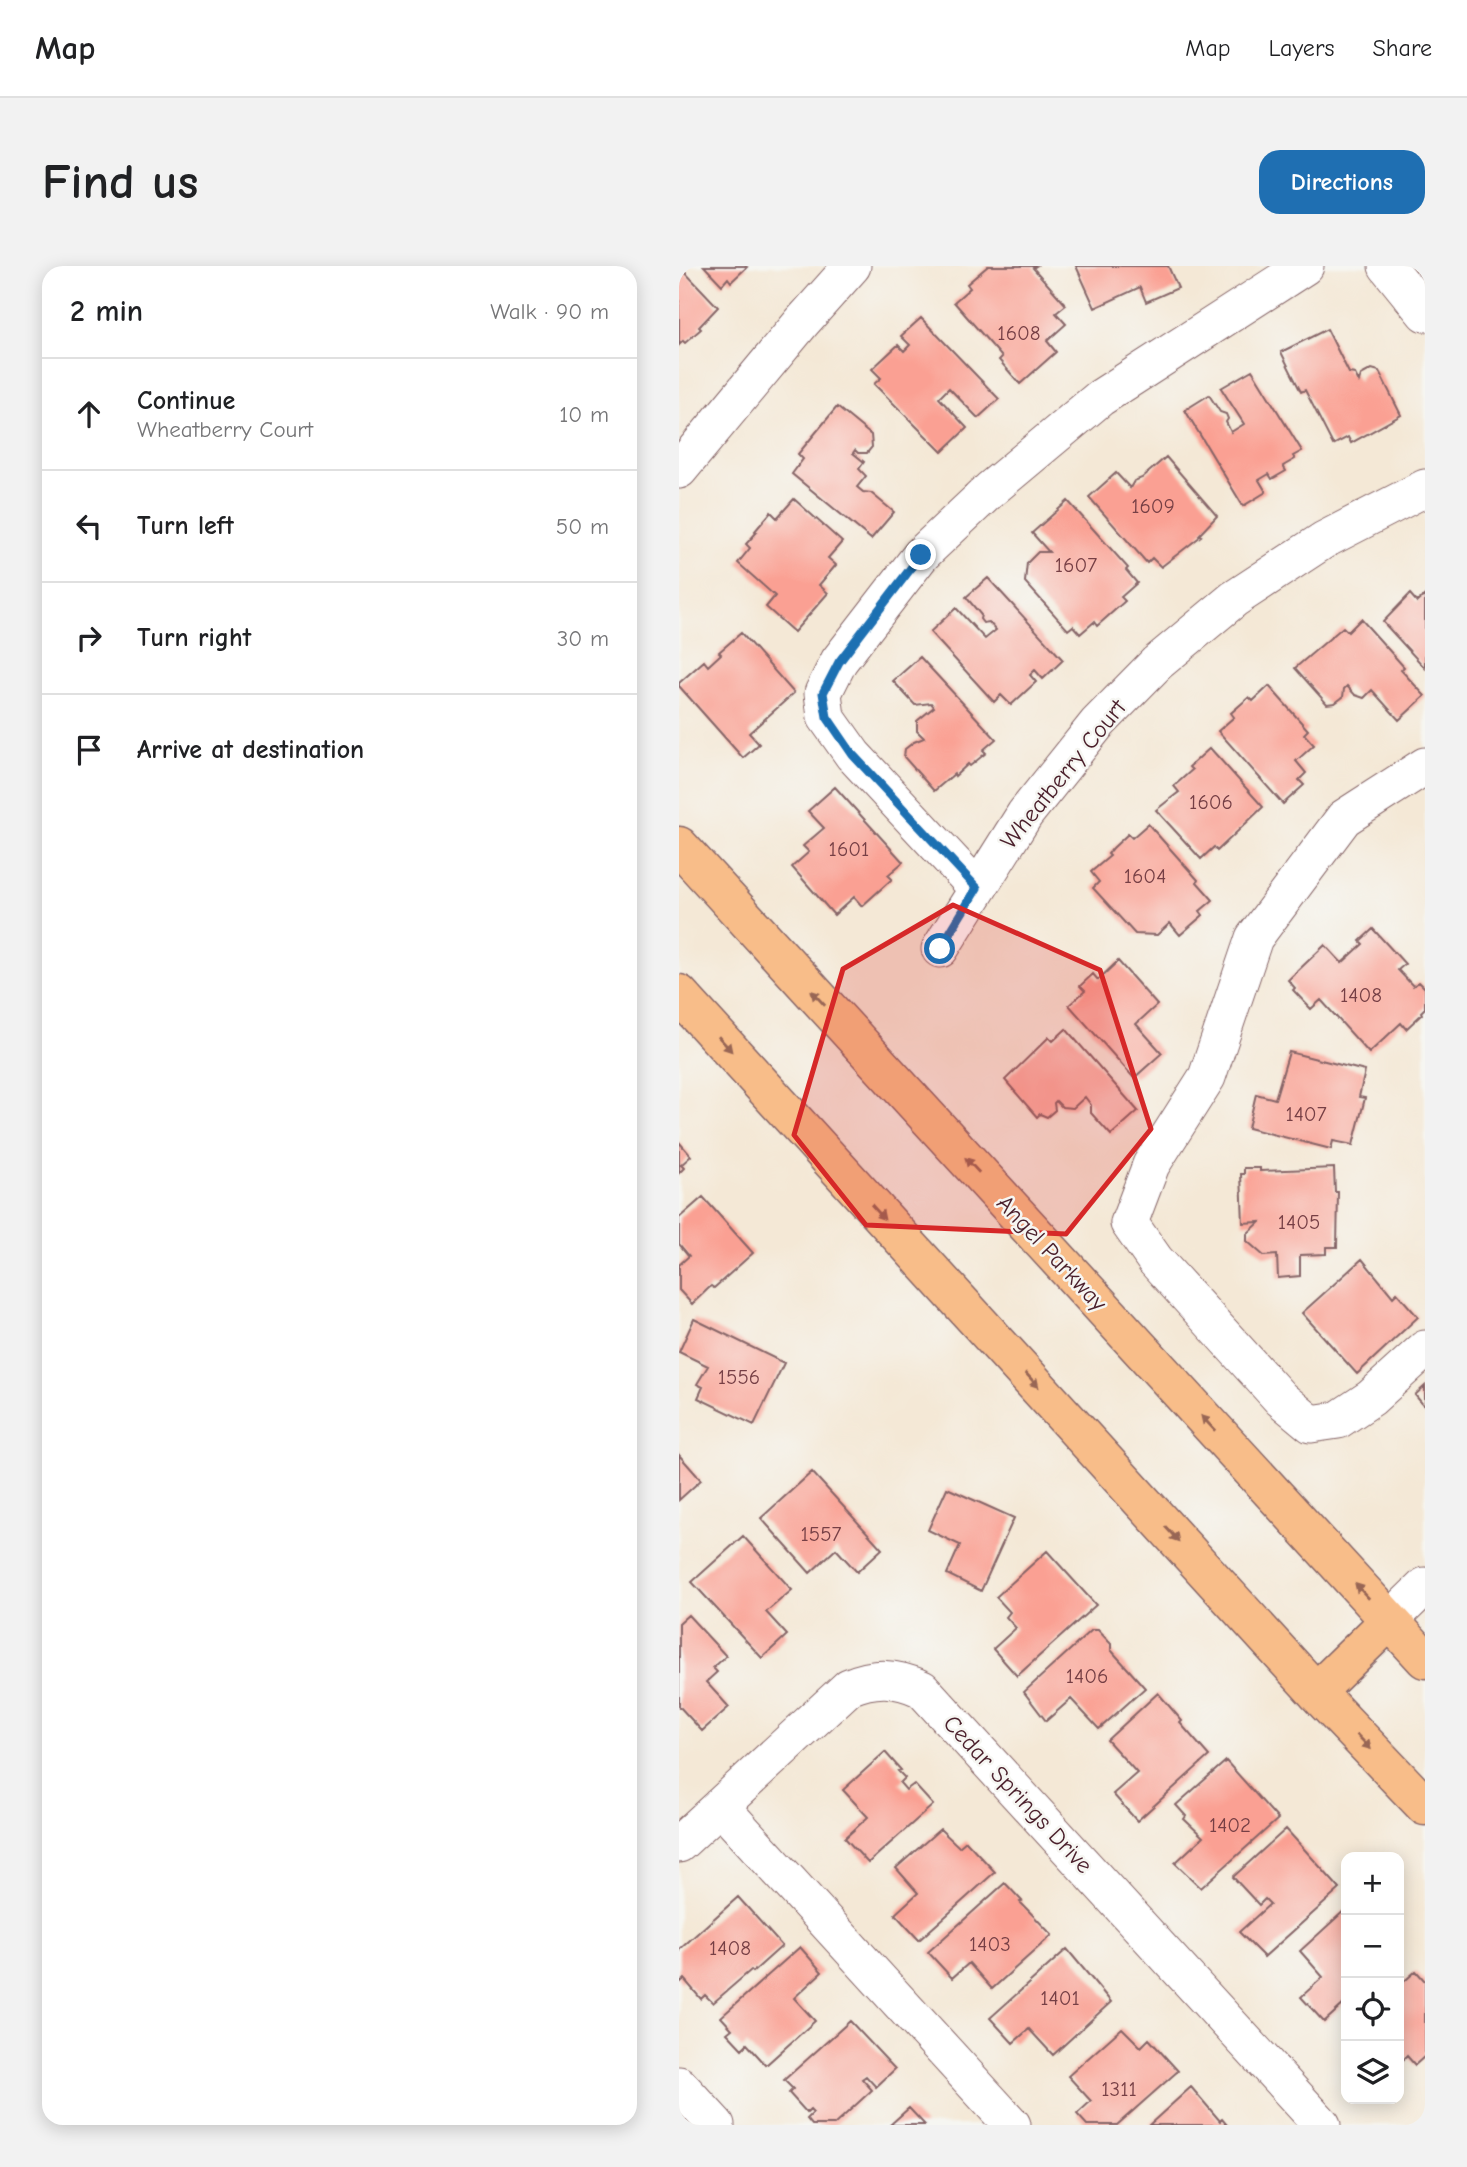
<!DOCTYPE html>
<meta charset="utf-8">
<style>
:root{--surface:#fff;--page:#f2f2f2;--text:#202124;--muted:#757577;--line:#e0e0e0;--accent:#1f6fb2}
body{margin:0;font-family:"Comic Neue",sans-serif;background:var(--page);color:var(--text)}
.controls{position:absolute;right:21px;bottom:21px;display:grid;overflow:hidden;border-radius:14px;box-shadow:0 4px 18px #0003}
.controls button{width:63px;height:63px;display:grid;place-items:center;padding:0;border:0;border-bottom:2px solid var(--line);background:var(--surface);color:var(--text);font:35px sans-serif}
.stop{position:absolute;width:21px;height:21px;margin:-16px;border:5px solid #1f6fb2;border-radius:50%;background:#fff}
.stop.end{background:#1f6fb2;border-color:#fff;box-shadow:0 2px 7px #0008}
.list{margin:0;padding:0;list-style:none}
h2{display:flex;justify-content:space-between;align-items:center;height:91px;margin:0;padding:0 28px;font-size:30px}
h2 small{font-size:23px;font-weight:400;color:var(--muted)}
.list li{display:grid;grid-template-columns:46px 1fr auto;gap:21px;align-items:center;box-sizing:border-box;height:112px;padding:0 28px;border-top:2px solid var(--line)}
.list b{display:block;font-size:26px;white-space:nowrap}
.list p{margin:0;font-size:23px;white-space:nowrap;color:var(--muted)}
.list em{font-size:23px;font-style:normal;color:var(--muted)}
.icon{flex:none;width:38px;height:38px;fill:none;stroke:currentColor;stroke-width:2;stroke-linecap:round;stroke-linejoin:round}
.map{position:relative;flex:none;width:746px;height:1859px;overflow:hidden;border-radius:21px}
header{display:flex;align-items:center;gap:42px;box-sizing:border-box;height:98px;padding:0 35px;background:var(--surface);border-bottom:2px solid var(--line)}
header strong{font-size:33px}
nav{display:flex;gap:38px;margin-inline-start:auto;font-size:24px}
.intro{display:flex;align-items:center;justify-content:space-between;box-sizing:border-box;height:168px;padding:0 42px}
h1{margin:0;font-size:49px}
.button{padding:18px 32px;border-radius:21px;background:var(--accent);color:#fff;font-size:24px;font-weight:700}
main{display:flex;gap:42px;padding:0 42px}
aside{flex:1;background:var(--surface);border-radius:21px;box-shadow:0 4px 18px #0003}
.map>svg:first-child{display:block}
.building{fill:#faa093}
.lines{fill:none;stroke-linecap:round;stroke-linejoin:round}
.minor-casing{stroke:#866567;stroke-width:39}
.major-casing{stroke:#866567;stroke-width:41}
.minor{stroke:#fff;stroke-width:37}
.major{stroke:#f8bd89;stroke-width:38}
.oneway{fill:#986655}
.route{stroke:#1f6fb2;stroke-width:9}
.marked{fill:#d62828;fill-opacity:0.2;stroke:#d62828;stroke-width:5;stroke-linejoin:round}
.labels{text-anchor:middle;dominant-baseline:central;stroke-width:5;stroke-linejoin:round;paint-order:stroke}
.number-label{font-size:21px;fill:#763f45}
.street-label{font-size:24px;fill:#4a1f2b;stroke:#f6f6f2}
</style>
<header>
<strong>Map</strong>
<nav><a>Map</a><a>Layers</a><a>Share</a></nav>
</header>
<div class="intro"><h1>Find us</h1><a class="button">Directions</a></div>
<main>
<aside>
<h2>2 min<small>Walk · 90 m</small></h2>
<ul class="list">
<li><svg class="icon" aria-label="ahead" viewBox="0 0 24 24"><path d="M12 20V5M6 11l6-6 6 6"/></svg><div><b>Continue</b><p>Wheatberry Court</p></div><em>10 m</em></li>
<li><svg class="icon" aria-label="left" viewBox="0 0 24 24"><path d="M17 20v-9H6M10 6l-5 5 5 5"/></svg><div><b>Turn left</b></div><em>50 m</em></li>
<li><svg class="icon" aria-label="right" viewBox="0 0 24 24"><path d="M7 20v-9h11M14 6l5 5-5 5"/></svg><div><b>Turn right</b></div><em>30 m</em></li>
<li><svg class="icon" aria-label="arrive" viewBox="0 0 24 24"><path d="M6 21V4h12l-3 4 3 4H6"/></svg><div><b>Arrive at destination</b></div></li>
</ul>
</aside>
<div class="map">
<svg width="746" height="1859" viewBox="0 0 746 1859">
<rect width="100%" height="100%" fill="#f6f6f2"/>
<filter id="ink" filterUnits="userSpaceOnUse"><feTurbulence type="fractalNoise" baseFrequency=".0143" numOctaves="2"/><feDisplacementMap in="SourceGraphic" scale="14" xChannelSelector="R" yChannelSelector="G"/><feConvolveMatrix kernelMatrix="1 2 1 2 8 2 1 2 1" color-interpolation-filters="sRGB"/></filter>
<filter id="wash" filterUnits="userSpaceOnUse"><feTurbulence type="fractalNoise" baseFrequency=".00686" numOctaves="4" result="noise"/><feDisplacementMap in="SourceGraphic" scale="28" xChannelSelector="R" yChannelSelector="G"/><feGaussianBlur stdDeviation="1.57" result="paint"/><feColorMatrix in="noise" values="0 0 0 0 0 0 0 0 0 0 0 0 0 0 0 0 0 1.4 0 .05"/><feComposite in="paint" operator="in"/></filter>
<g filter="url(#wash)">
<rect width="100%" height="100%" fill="#f4e8d6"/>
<g id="blocks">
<path class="building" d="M 0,0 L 39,41 L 20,61 L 22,63 L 6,77 L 4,75 L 0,79 Z
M 25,0 L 66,0 L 68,1 L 52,16 L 49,12 L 43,19 Z
M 309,0 L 357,0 L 354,2 L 387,39 L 377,47 L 387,58 L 368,75 L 377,86 L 341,118 L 320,94 L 323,91 L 275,36 L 291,22 L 288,18 Z
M 397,0 L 489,0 L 499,22 L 467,36 L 461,21 L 416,42 Z
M 242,52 L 320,133 L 299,152 L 270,122 L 260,132 L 288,162 L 263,186 L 195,118 L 202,112 L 193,103 L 219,79 L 225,85 L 231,79 L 222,70 Z
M 648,63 L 670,107 L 676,108 L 680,116 L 682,109 L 693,103 L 700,105 L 722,149 L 672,177 L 669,171 L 654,179 L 626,124 L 622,126 L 602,86 Z
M 573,104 L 623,185 L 614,190 L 616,193 L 604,200 L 607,205 L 593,213 L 590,208 L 580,214 L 587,226 L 564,240 L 506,144 L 530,129 L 541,146 L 547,148 L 549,153 L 547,156 L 552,166 L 565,158 L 542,122 Z
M 158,141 L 192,169 L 193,181 L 188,187 L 179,187 L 176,184 L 174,187 L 185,196 L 180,203 L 187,210 L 178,221 L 184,226 L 192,227 L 215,246 L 192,273 L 113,208 L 124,193 L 119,188 Z
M 487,191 L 538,250 L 520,269 L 522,270 L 482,301 L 473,292 L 468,297 L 410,231 L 437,207 L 451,222 L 455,215 L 463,212 Z
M 115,233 L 163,276 L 149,292 L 157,299 L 140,319 L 149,327 L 115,366 L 87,341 L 96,330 L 59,297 L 71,282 L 67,278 L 78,266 L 76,265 L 92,246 L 98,252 Z
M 389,235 L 449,302 L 447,304 L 458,317 L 442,331 L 446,335 L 418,360 L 415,356 L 401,368 L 394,360 L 389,364 L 346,316 L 348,297 L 359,286 L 370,286 L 353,267 Z
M 309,312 L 384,394 L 364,413 L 356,404 L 351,409 L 357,416 L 332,439 L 322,429 L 315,436 L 251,366 L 277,342 L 306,373 L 317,364 L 310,356 L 304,357 L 301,353 L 302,349 L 287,331 Z
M 731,328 L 738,336 L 746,329 L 746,402 L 704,356 Z
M 682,353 L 725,401 L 722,404 L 746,430 L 720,454 L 693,424 L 685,432 L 676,429 L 668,420 L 665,423 L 664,431 L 656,437 L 648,438 L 616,402 L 664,361 L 669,366 Z
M 62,367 L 115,427 L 70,467 L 80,478 L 64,492 L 0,420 L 0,417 L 25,395 L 29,400 L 42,388 L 40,386 Z
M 241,391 L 317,473 L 304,484 L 307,487 L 291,500 L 289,498 L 276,510 L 275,508 L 255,525 L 225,491 L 226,483 L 235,476 L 245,472 L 238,465 L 238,455 L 255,441 L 252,437 L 236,439 L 214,415 Z
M 590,420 L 629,464 L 625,468 L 635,479 L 617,495 L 627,507 L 620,514 L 625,519 L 604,538 L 539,465 L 555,451 L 552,447 L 570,431 L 574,435 Z
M 531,482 L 584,541 L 538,585 L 535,581 L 522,593 L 477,544 L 500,526 L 495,520 L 513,504 L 510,501 Z
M 156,521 L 224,596 L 209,609 L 213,613 L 183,640 L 175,631 L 155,649 L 113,601 L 130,586 L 124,580 L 145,562 L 129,545 Z
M 469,558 L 519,614 L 518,616 L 534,634 L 521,645 L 524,649 L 501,669 L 491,657 L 478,669 L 456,668 L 414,622 L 420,616 L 412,606 L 431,590 L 429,588 L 434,582 L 449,568 L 453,572 Z
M 694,663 L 726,698 L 719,704 L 734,720 L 740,716 L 746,722 L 746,742 L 742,746 L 743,748 L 727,763 L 722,757 L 690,787 L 642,734 L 632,743 L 614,724 L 616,722 L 609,714 L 646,679 L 663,697 L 684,678 L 681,675 Z
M 439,695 L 478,739 L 457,758 L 483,787 L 455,812 L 390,739 L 406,725 L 401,720 L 414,708 L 419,714 Z
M 387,763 L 459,845 L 432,869 L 412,847 L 412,839 L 406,831 L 394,842 L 383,841 L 377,835 L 375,837 L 376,844 L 368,851 L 361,848 L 358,851 L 326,814 L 370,771 L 374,775 Z
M 610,786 L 686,805 L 680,831 L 686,832 L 674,879 L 654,875 L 652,883 L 569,862 L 577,828 L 596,833 Z
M 0,876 L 12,890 L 2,899 L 5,902 L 0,907 Z
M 565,902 L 581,902 L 581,905 L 655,902 L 656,926 L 659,926 L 658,981 L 647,981 L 647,988 L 621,989 L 621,1010 L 599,1012 L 598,989 L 585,990 L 568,975 L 568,968 L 581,956 L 564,957 L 562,908 L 565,908 Z
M 24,931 L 74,987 L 35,1022 L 32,1020 L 13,1038 L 0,1024 L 0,999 L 10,990 L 0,978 L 0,952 Z
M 683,993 L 714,1031 L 718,1027 L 739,1051 L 678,1108 L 623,1047 Z
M 15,1053 L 105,1097 L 75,1159 L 19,1132 L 24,1121 L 18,1118 L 29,1100 L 0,1086 Z
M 746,1120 L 746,1141 L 736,1129 Z
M 0,1189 L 22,1214 L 0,1234 Z
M 133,1206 L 203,1283 L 178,1306 L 157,1283 L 131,1307 L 82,1252 Z
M 268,1222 L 335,1252 L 302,1325 L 268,1308 L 281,1279 L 249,1264 Z
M 64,1270 L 113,1324 L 87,1346 L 108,1369 L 83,1392 L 13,1316 Z
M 368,1285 L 417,1339 L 338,1410 L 314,1383 L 337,1362 L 327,1351 L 331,1346 L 317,1331 Z
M 9,1349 L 47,1390 L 34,1402 L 38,1406 L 27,1416 L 50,1441 L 23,1465 L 0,1440 L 0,1357 Z
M 413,1364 L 419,1364 L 432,1378 L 432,1384 L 466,1422 L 420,1463 L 392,1433 L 367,1455 L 345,1426 Z
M 479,1427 L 503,1455 L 501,1457 L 530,1490 L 458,1555 L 434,1528 L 458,1507 L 428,1474 Z
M 206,1486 L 222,1504 L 219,1505 L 226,1512 L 221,1517 L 227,1524 L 235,1518 L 254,1539 L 189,1597 L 166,1572 L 189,1551 L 164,1524 Z
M 547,1495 L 599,1553 L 522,1622 L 496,1597 L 524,1571 L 505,1553 L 507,1550 L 497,1539 Z
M 261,1563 L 280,1581 L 287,1575 L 316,1606 L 240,1674 L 216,1648 L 239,1627 L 217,1602 Z
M 607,1563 L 661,1623 L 585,1691 L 560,1666 L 591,1638 L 586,1633 L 580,1639 L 554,1611 Z
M 326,1617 L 343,1635 L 341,1636 L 373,1669 L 313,1723 L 290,1697 L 273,1712 L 249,1686 Z
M 59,1631 L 103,1680 L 74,1706 L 72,1704 L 34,1737 L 26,1729 L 22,1733 L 5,1713 L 2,1716 L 0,1713 L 0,1684 Z
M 667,1643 L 667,1736 L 645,1756 L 622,1731 L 644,1711 L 621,1685 Z
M 121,1681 L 143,1706 L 115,1732 L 136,1755 L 87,1799 L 68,1778 L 63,1783 L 48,1767 L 53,1763 L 42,1751 Z
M 388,1683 L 432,1736 L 374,1789 L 350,1763 L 334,1777 L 311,1752 Z
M 737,1705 L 746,1715 L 746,1790 L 736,1799 L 728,1790 L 723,1795 L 720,1792 L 720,1720 Z
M 171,1755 L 216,1803 L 197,1821 L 187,1810 L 183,1813 L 193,1824 L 155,1859 L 133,1859 L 128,1853 L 134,1847 L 131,1844 L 128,1847 L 110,1827 L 114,1823 L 105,1814 Z
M 443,1762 L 462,1781 L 470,1773 L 499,1805 L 438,1859 L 408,1859 L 398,1848 L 412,1835 L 389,1810 Z
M 512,1821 L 541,1855 L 543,1853 L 548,1859 L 470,1859 Z
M 230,1842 L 246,1859 L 211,1859 Z"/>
</g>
</g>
<g filter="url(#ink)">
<use href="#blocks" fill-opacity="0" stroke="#866567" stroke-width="2"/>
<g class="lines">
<g class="minor-casing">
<path id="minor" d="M 708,0 L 746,47
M 0,204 L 123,56 L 173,0
M 746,500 L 665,552 L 575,672 L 528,811 L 472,899 L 450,957 L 476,994 L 602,1133 L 632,1158 L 659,1154 L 692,1132 L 746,1083
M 298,622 L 174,489 L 147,451 L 144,427 L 160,395 L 242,289 L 312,223 L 421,132 L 626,0
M 261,683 L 346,548 L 418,458 L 478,397 L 555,333 L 645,274 L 746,222
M 710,1355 L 746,1320
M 41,1540 L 333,1859
M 0,1578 L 170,1421 C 196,1410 217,1411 243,1423 L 643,1859
M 0,1819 L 37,1859"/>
</g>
<g class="major-casing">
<path id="major" d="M 0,580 L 746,1393
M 0,728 L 637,1426 L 746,1540
M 637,1426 L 710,1355"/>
</g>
<use href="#minor" class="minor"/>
<use href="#major" class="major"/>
</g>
<defs><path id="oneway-solid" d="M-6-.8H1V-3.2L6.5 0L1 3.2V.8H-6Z" transform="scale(1.75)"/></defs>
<g class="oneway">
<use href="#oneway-solid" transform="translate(139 732) rotate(-133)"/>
<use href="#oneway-solid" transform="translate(46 778) rotate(48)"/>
<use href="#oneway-solid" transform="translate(293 899) rotate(-133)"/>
<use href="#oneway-solid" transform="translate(199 946) rotate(48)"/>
<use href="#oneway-solid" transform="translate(353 1114) rotate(48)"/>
<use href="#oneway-solid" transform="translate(529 1157) rotate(-133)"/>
<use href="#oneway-solid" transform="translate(493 1268) rotate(48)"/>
<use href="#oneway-solid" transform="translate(683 1325) rotate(-133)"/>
<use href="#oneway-solid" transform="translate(685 1476) rotate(46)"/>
</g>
</g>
<g class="lines" filter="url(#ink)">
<path class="route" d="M 242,289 L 160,396 L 144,427 L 148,451 L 174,489 L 298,622 L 261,683"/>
</g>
<path class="marked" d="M 274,639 L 421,704 L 472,863 L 387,968 L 187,959 L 115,869 L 164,703 Z"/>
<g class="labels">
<g class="number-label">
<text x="340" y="67">1608</text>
<text x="474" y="240">1609</text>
<text x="397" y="299">1607</text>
<text x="532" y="536">1606</text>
<text x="170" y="583">1601</text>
<text x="466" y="610">1604</text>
<text x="682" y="729">1408</text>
<text x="627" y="848">1407</text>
<text x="620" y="956">1405</text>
<text x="60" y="1111">1556</text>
<text x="142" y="1268">1557</text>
<text x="408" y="1410">1406</text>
<text x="551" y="1559">1402</text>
<text x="311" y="1678">1403</text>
<text x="51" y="1682">1408</text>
<text x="381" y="1732">1401</text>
<text x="440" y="1823">1311</text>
</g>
<g class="street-label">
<text transform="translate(384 508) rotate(-51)">Wheatberry Court</text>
<text transform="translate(373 987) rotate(47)">Angel Parkway</text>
<text transform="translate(339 1528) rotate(47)">Cedar Springs Drive</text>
</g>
</g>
</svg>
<div class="controls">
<button>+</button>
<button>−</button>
<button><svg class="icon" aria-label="locate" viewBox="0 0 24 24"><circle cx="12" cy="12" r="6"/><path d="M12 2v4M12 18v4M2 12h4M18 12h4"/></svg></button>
<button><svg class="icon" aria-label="layers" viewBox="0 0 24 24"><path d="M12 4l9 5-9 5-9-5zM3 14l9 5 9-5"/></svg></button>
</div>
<div class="stop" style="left:261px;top:683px"></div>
<div class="stop end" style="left:242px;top:289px"></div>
</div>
</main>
